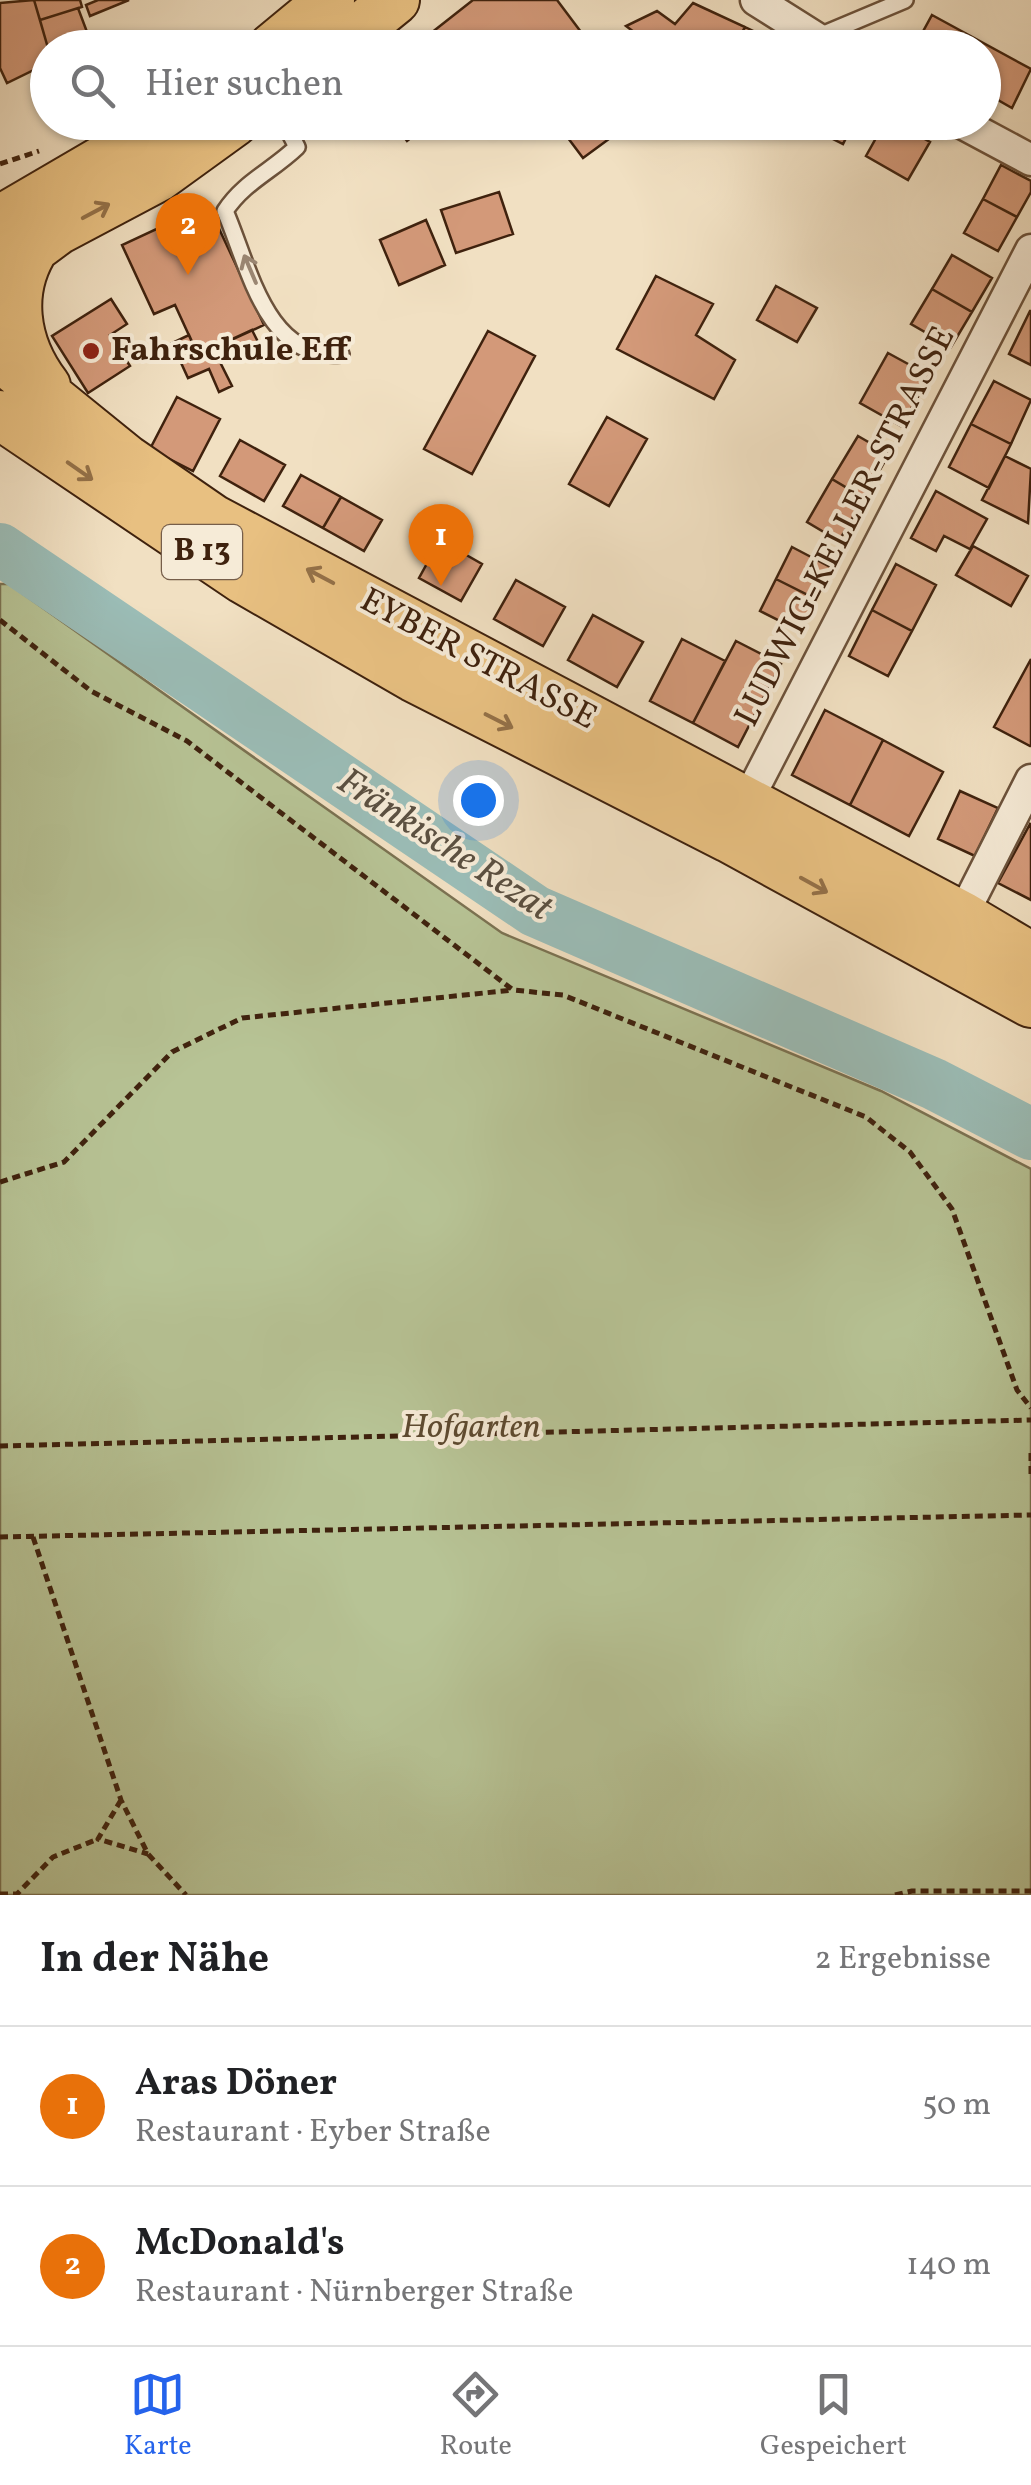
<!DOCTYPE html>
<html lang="de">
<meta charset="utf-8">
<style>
:root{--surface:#fff;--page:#f6f6f6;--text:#202124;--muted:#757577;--line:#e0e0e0;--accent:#2563eb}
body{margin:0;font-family:Vollkorn,serif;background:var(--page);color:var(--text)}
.you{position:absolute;left:478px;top:800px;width:35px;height:35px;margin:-25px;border:8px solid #fff;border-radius:50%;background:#1a73e8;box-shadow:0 0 0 15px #1a73e833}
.badge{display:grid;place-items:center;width:65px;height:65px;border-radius:50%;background:var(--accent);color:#fff;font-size:32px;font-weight:700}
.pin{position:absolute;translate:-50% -82px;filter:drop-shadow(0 2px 5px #0008)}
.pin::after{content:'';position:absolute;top:52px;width:35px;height:30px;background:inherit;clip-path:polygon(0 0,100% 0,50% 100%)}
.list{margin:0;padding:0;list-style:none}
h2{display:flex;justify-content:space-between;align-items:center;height:130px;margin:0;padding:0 40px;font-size:42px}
h2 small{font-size:32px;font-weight:400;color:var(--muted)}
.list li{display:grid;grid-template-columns:65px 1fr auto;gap:30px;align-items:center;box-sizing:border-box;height:160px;padding:0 40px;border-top:2px solid var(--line)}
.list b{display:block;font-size:38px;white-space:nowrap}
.list p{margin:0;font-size:32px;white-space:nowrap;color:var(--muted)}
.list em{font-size:32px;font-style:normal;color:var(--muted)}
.icon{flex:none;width:55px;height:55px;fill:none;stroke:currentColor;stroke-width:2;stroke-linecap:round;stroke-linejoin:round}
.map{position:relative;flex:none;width:1031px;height:1895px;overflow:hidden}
.search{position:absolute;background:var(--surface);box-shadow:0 2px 8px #0004;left:30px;right:30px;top:30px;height:110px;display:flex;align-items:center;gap:25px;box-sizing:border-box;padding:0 35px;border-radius:55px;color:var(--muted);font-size:38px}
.sheet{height:450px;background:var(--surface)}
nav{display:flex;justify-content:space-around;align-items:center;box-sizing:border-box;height:140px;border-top:2px solid var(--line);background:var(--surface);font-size:28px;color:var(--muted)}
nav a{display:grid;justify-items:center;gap:5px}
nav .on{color:var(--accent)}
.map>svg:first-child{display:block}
.green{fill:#b7c395;stroke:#7b7252;stroke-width:2.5}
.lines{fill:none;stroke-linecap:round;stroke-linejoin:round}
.river{stroke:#9bbdb7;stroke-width:52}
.building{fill:#d39979;stroke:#3f220e;stroke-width:2.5}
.lane-casing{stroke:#6c523b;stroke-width:20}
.street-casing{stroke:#6c523b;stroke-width:35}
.primary-casing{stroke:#3f220e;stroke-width:52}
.path{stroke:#3f220e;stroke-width:5;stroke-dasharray:8 5;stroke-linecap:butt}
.lane{stroke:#f6ebd7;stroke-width:15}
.street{stroke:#f6ebd7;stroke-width:30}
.primary{stroke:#e8c081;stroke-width:48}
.oneway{stroke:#947148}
.oneway2{stroke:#9a8672}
.poi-dot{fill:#8f2418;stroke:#f6ebd7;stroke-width:4}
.labels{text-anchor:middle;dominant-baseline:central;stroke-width:8;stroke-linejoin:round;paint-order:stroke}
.shield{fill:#f6ebd7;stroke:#765e4a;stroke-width:2.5}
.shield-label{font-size:32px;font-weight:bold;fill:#3f220e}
.poi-label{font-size:35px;font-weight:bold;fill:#3f220e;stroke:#f6ebd7;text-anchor:start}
.street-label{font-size:35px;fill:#3f220e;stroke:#f6ebd7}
.park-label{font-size:35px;font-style:italic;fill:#5d4a30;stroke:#f6ebd7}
.water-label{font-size:38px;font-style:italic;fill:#5b5041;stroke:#f6ebd7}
</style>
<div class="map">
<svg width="1031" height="1895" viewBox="0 0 1031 1895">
<rect width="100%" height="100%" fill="#f1e0c2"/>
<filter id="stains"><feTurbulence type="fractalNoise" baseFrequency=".002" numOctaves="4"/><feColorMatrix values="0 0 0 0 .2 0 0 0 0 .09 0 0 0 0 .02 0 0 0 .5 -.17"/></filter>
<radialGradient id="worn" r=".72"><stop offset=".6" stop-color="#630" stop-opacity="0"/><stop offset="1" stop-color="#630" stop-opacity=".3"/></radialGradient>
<path class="green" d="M 0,584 L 9,584 L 502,933 L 881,1091 L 1031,1169 L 1031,1895 L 0,1895 Z"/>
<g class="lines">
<path class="river" d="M 0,549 L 535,911 L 934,1084 L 1031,1134"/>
</g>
<path class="building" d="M 34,0 L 80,0 L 82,7 L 40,20 Z
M 34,0 L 48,48 L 48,63 L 7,83 L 0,68 L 0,3 Z
M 98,0 L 129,0 L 90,16 L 86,5 Z
M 473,0 L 557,0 L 593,48 L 412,48 Z
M 693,3 L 745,27 L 734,48 L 655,48 L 626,26 L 657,11 L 675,24 Z
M 78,8 L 93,48 L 48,48 L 40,20 Z
M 932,15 L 1031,69 L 1012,108 L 984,92 L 984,48 L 914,48 Z
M 745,27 L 778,43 L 776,48 L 734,48 Z
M 393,122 L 431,122 L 407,141 Z
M 556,122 L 632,122 L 583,158 Z
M 799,122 L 854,122 L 843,144 Z
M 885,122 L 894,122 L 930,142 L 908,180 L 866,156 Z
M 1001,165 L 1031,181 L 1031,192 L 1017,217 L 983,199 Z
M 499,192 L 513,234 L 456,253 L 441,210 Z
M 983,199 L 1017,217 L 998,251 L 964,233 Z
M 208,205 L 264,325 L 198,355 L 175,305 L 154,314 L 122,245 Z
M 426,220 L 445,265 L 399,285 L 380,240 Z
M 952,255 L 992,278 L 972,312 L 932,289 Z
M 656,276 L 713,304 L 696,335 L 735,360 L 714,399 L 617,349 Z
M 776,286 L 817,308 L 797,342 L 757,320 Z
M 932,289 L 972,312 L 951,347 L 911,324 Z
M 111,299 L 127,324 L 110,335 L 130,366 L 88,393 L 52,336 Z
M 1030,311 L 1031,311 L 1031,365 L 1009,354 Z
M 252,330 L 259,344 L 220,362 L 232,386 L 219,392 L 209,369 L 188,378 L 172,343 L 189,335 L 198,355 Z
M 488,331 L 535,356 L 472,474 L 424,449 Z
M 888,353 L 930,376 L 901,426 L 860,403 Z
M 994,381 L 1031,400 L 1011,444 L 971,424 Z
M 177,397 L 220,419 L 193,471 L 150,449 Z
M 607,417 L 647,439 L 609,506 L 569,484 Z
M 971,424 L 1011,444 L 989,488 L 949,467 Z
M 858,436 L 889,454 L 864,498 L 832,479 Z
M 240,440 L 285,465 L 264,501 L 220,476 Z
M 1005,456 L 1031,469 L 1028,523 L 982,500 Z
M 301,475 L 341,497 L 323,528 L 283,506 Z
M 832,479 L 864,498 L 839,541 L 807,522 Z
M 936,491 L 987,519 L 970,549 L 944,536 L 936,551 L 911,538 Z
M 341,497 L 382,520 L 364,551 L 323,528 Z
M 440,540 L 482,564 L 461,601 L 419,578 Z
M 973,546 L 1028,576 L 1011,606 L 956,575 Z
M 792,547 L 832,568 L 816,599 L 776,579 Z
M 896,564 L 936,585 L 912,631 L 872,610 Z
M 776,579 L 816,599 L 800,631 L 760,611 Z
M 516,580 L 565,607 L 543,646 L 494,619 Z
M 872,610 L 912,631 L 888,676 L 849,656 Z
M 593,615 L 643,642 L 617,687 L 568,660 Z
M 682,639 L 725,661 L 693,723 L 650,701 Z
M 736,641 L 781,664 L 738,747 L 693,723 Z
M 1031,659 L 1031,745 L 1030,746 L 994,727 Z
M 825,710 L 883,740 L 850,805 L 792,775 Z
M 883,740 L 943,772 L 909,836 L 850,805 Z
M 960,791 L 998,808 L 975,856 L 938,839 Z
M 1030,824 L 1031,825 L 1031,900 L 998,883 Z"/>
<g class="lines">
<g class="lane-casing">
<path id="lane" d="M 817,37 L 905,0
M 284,122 L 297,147 C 272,171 244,182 225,211 C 249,266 266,361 341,354"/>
</g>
<g class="street-casing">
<path id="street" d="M 756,0 L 832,48
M 960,122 L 1031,160
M 739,817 L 1031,250
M 962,916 L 1031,780"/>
</g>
<g class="primary-casing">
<path id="primary" d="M 272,48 L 330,0
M 336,48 L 395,0
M 0,220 L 168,122
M 36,245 C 6,290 14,344 46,386
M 0,273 L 58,230 L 158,177 L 234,122
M 0,357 L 126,459 L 213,519 L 962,916 L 1031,957
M 0,415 L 243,579 L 413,677 L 729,838 L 1031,1003"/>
</g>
<path class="path" d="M 0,164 L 39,151
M 0,620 L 91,691 L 187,741 L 513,990 L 563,995 L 866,1117 L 910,1152 L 952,1209 L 1017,1390 L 1031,1408
M 0,1182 L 64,1162 L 172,1052 L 242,1018 L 513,990
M 0,1446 L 1031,1420
M 1031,1453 L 1031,1477
M 0,1537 L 1031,1515
M 33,1537 L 121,1800 L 148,1854 L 186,1895
M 121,1800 L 98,1839 L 148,1854
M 0,1894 L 17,1894 L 53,1857 L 98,1839
M 895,1895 L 912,1891 L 1031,1891"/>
<use href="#lane" class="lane"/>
<use href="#street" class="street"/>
<use href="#primary" class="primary"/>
</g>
<defs><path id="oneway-shaft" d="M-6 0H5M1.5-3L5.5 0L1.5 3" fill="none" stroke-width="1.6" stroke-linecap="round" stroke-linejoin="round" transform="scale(2.5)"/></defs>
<g class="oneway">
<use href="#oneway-shaft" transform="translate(96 211) rotate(-28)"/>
<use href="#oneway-shaft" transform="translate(80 471) rotate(35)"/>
<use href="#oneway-shaft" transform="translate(320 576) rotate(-152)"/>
<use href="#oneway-shaft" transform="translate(499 721) rotate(27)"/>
<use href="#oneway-shaft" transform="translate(814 885) rotate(29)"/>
</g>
<use class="oneway2" href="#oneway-shaft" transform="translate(250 269) rotate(-113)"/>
<circle class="poi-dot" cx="91" cy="351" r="10"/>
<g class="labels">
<rect class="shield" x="162" y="525" width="80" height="54" rx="8"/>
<g class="shield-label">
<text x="202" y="552">B 13</text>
</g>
<g class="poi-label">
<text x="111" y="351">Fahrschule Eff</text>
</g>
<g class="street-label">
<text transform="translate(846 527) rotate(-63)">LUDWIG-KELLER-STRASSE</text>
<text transform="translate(478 660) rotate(28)">EYBER STRASSE</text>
</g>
<g class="park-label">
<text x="471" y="1428">Hofgarten</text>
</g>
<g class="water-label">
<text transform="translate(444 846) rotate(33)">Fränkische Rezat</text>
</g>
</g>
<rect width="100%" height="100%" filter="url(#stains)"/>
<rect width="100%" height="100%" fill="url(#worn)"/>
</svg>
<div class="you"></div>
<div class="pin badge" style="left:441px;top:586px;background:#e8710a">1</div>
<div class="pin badge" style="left:188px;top:275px;background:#e8710a">2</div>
<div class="search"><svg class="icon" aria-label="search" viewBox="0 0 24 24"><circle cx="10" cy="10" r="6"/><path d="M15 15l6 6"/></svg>Hier suchen</div>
</div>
<section class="sheet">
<h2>In der Nähe<small>2 Ergebnisse</small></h2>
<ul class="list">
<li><span class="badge" style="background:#e8710a">1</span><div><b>Aras Döner</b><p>Restaurant · Eyber Straße</p></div><em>50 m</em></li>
<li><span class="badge" style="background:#e8710a">2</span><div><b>McDonald's</b><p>Restaurant · Nürnberger Straße</p></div><em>140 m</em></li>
</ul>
</section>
<nav>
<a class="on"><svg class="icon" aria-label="map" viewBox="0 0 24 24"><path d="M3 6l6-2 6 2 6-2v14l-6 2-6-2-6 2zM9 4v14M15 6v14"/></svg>Karte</a>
<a><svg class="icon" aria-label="directions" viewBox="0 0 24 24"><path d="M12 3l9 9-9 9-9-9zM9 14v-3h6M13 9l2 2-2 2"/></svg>Route</a>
<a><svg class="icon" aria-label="saved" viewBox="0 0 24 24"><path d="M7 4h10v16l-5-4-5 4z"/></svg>Gespeichert</a>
</nav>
